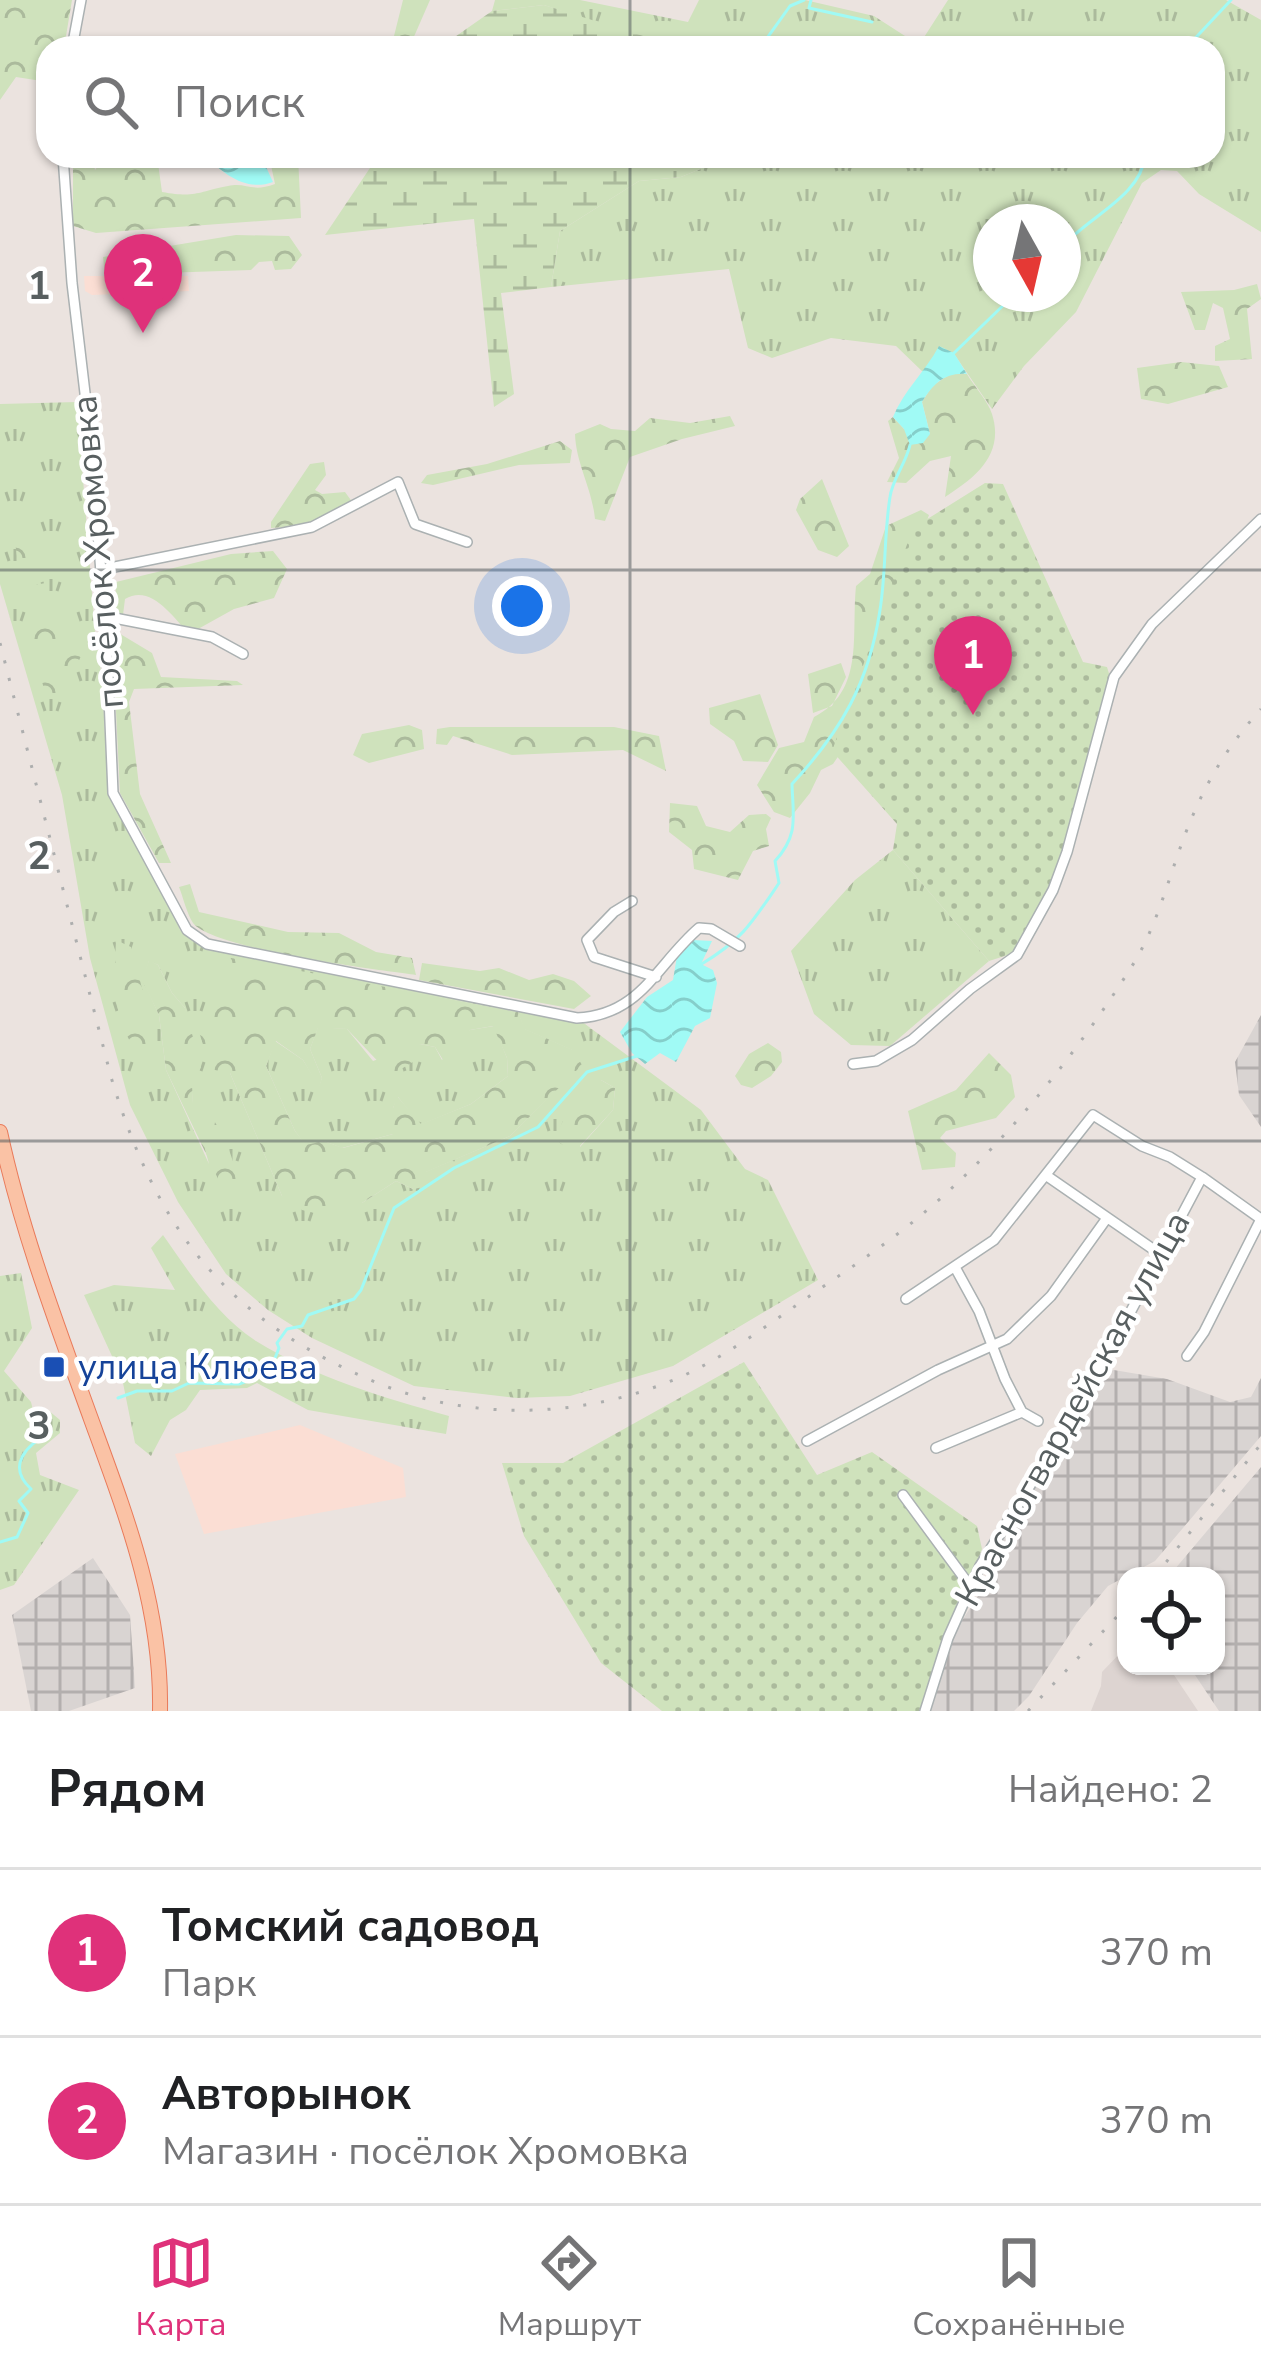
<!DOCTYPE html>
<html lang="ru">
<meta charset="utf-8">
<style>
:root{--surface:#fff;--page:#f6f6f6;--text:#202124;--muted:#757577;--line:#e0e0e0;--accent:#df317a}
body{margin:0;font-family:"Nunito Sans",sans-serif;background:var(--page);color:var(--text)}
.controls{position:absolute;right:36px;bottom:36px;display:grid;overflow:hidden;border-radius:24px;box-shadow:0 3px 9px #0004}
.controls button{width:108px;height:108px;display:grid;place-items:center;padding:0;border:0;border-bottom:3px solid var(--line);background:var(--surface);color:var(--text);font:60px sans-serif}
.compass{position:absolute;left:973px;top:204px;width:108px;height:108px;border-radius:50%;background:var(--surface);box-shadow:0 3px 9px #0004;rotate:172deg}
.you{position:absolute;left:522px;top:606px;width:42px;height:42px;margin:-30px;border:9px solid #fff;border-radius:50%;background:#1a73e8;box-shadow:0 0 0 18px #1a73e833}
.badge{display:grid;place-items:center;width:78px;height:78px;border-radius:50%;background:var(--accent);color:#fff;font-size:39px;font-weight:700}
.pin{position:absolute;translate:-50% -99px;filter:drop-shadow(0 3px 6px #0008)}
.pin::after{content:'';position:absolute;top:63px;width:42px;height:36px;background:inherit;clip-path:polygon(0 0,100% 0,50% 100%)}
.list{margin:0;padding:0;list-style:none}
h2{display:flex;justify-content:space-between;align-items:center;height:156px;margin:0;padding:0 48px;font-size:51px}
h2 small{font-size:39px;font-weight:400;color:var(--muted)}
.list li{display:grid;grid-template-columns:78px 1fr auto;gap:36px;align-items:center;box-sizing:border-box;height:168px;padding:0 48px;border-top:3px solid var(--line)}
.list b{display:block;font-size:45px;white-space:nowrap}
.list p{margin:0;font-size:39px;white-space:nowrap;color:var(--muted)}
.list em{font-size:39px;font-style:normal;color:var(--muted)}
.icon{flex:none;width:66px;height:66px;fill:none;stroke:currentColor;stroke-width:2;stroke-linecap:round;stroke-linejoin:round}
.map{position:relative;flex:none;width:1261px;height:1711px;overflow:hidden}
.search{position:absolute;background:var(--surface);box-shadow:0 3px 9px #0004;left:36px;right:36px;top:36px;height:132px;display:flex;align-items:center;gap:30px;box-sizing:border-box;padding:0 42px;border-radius:36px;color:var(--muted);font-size:45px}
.sheet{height:492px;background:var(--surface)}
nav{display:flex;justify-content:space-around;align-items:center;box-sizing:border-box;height:168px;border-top:3px solid var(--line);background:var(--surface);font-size:33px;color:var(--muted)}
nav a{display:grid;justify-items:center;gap:6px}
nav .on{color:var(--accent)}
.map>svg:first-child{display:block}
.commercial{fill:#fbded4}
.industrial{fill:url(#industrial-grid)}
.education{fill:#ddd4d1}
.grass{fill:url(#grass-tufts);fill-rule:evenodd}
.forest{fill:url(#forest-crowns);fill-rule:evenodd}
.wetland{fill:url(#wetland-marsh)}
.garden{fill:url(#garden-dots)}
.water{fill:url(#water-waves)}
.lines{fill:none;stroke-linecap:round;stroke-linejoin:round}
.stream{stroke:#a0faf5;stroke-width:3}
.street-casing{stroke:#abb1b2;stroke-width:12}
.primary-casing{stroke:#e97a5a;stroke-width:16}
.street{stroke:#fff;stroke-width:9}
.primary{stroke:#fac2a5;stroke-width:14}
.rail{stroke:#adaeae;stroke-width:3;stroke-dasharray:3 15;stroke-linecap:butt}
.grid{fill:none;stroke:#585f60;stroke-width:3;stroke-opacity:0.55}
.transit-dot{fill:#1a4fb4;stroke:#fff;stroke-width:4.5}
.labels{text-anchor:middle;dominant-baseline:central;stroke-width:9;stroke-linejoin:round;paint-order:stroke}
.street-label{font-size:36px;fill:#585f60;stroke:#fff}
.transit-label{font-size:36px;fill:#164399;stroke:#fff;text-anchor:start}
.grid-label{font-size:39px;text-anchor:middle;font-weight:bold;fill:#585f60;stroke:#fff;stroke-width:9;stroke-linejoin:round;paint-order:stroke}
</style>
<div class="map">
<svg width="1261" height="1711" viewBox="0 0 1261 1711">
<defs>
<pattern id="industrial-grid" width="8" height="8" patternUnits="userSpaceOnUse" patternTransform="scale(3)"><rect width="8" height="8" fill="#d9d4d2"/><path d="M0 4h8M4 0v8" fill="none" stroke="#b3afae"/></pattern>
<pattern id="grass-tufts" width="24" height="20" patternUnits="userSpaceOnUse" patternTransform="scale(3)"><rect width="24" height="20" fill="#cfe2bc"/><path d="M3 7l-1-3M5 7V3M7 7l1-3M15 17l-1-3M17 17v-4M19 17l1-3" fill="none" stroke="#abba9c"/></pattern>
<pattern id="forest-crowns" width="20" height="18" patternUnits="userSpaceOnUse" patternTransform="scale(3)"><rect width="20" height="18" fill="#cfe2bc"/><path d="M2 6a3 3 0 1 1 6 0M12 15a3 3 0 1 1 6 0" fill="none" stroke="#abba9c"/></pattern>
<pattern id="wetland-marsh" width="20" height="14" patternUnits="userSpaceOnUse" patternTransform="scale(3)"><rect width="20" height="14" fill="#cfe2bc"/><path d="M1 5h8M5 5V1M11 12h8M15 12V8" fill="none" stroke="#abba9c"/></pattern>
<pattern id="garden-dots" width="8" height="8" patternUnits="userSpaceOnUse" patternTransform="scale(3)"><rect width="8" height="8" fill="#cfe2bc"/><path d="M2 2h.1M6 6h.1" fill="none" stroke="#abba9c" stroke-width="1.8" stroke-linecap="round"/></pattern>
<pattern id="water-waves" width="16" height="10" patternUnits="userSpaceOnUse" patternTransform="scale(3)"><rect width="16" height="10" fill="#a0faf5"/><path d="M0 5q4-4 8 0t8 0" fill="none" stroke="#85ceca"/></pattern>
</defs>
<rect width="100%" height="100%" fill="#ebe3df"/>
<path class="commercial" d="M 84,276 L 188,276 L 189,291 L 92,295 L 85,291 Z
M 300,1425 L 403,1468 L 406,1497 L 204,1534 L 175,1454 Z"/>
<path class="industrial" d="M 1261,1015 L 1261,1127 L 1239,1095 L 1235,1062 Z
M 1108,1369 L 1167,1379 L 1230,1402 L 1251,1397 L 1261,1378 L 1261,1436 L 1155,1561 L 1108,1586 L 1077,1623 L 1029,1696 L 1014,1711 L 930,1711 L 954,1633 L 998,1565 L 996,1549 Z
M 1261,1467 L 1261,1711 L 1219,1711 L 1189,1666 L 1216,1666 L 1216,1576 L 1169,1576 Z
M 93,1558 L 130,1615 L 135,1688 L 69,1711 L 31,1711 L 12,1615 Z"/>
<path class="education" d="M 1126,1647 L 1126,1666 L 1168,1666 L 1198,1711 L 1091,1711 L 1101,1686 L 1102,1672 Z"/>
<path class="grass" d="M 495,0 L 580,0 L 688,22 L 699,0 L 805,0 L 874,16 L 919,45 L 948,0 L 1226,0 L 1261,20 L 1261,232 L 1199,194 L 1177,171 L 1161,170 L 1142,183 L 1076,312 L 1024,366 L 992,409 L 954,354 L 939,347 L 924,373 L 896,346 L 831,338 L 772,358 L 748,348 L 729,269 L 551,287 L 560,231 L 639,181 L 681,177 L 732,156 L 1213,156 L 1213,48 L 671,48 L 544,5 L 492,11 ZM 991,222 L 1063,222 L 1063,294 L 991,294 Z
M 77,402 L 95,632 L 102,678 L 108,795 L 168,898 L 180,930 L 202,946 L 581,1021 L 701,1110 L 745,1169 L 768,1180 L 818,1280 L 673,1366 L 570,1396 L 517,1398 L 414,1386 L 312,1338 L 268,1310 L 226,1274 L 178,1202 L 130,1105 L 90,958 L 62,795 L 0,584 L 0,404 ZM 149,961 L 158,965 L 172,993 L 185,1008 L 193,1104 L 209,1164 L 166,1070 L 159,1015 L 143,980 ZM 361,983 L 518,1012 L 524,1029 L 572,1050 L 581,1065 L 510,1136 L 425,1172 L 413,1189 L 396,1181 L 362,1203 L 282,1196 L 230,1073 L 215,1016 ZM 583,1080 L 601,1080 L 615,1088 L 613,1110 L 580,1147 Z
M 893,850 L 989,961 L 890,1046 L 851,1045 L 814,1014 L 791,951 L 855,880 Z
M 494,1026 L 507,1058 L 508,1076 L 471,1104 L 420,1125 L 398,1097 L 393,1108 L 393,1134 L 342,1148 L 324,1141 L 306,1146 L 295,1131 L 266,1066 L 275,1041 L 303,1060 L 319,1086 L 322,1078 L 310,1049 L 318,1027 L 347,1029 L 373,1061 L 420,1044 L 435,1047 L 442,1060 L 470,1030 Z
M 163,1235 C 189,1272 217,1316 256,1341 C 316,1378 382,1397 449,1416 L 446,1434 L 308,1410 L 257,1383 L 247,1388 L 200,1390 L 186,1410 L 170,1420 L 151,1456 L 135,1443 L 122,1378 L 84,1295 L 114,1285 L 175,1290 L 151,1248 Z
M 21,1273 L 32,1328 L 4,1371 L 31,1402 L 34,1414 L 48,1410 L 60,1420 L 60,1433 L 36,1453 L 40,1475 L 79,1490 L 14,1585 L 0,1590 L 0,1276 Z"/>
<path class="forest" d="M 0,0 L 72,0 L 64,48 L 48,48 L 48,82 L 16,77 L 0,100 Z
M 403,0 L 430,0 L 409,48 L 391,48 Z
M 73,156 L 92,156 L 95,170 L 106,156 L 157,156 L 162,192 C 196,198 197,192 228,186 C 247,182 251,193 275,184 L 269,156 L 298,156 L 301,218 L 96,233 L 73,226 Z
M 236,235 L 289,236 L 302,255 L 291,269 L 275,270 L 272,261 L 259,262 L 251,270 L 105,275 L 103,257 Z
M 1257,284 L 1261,299 L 1247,309 L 1252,359 L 1215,361 L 1215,346 L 1230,339 L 1223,308 L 1213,303 L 1205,330 L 1195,330 L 1181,292 L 1234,290 Z
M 1181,362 L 1219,366 L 1228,387 L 1168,404 L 1141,399 L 1137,368 Z
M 952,373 L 967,374 C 974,386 988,401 992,414 C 1005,455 975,478 945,497 L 951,456 L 930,461 L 906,483 L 887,482 L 899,458 L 888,421 L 893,417 L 904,429 L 930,434 L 922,402 L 932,386 Z
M 730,416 L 735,426 L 682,439 L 630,457 L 605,521 L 595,519 C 592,488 576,464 575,434 L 600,424 L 611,429 L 635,431 L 650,418 L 690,423 Z
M 560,441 L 572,450 L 570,463 L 519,465 L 433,485 L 421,483 L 427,475 L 487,464 Z
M 324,462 L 326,475 L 315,490 L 322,494 L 345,492 L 353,503 L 302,526 L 271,528 L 271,522 L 310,464 Z
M 822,479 L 849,546 L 837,557 L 818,550 L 796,510 L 800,499 Z
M 921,510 L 929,515 L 850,739 L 833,764 L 821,770 L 810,793 L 790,818 L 774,812 L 757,785 L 779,748 L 804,742 L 814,717 C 865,691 851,636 856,586 L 870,574 L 886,526 Z
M 21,527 L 43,536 L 44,573 L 20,576 L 14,536 Z
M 273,551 L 287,569 L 274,598 L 234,609 L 189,634 C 172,616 151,584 125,599 L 123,615 L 115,612 L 116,582 L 231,554 Z
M 45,583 L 81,656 L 60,702 L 45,693 L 34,650 L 27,587 Z
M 112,629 L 152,653 L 161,677 L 237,681 L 243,685 L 134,689 L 129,702 L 140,794 L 171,863 L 159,863 L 120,793 Z
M 841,663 L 846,677 L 832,706 L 813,713 L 808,674 Z
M 760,694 L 778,745 L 768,762 L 743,761 L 734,741 L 710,724 L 709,708 Z
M 409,725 L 422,730 L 424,749 L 369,763 L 353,755 L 362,734 Z
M 450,727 L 614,727 L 659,736 L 666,771 L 623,750 L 512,755 L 453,736 L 447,745 L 436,744 L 437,729 Z
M 670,803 L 697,806 L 706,826 L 730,832 L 749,815 L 766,814 L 771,818 L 766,829 L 769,846 L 753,851 L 738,880 L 694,869 L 692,850 L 669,832 Z
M 190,884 L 199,912 L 288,932 L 339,933 L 376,952 L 412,958 L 416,975 C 378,970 213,949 193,923 C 187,914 183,897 179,887 Z
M 116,940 L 131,947 L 159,1052 L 155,1061 L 146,1061 C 111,1028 114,984 116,940 Z
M 231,958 L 518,1012 L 525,1029 L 573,1050 L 582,1065 L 510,1136 L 426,1172 L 424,1187 L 413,1189 L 396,1181 L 362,1203 L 323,1215 L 302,1210 L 282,1196 L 230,1073 L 210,1069 L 196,1021 L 214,1016 L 206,968 ZM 493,1026 L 507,1058 L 508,1076 L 471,1104 L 421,1124 L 397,1096 L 393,1108 L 393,1134 L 343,1148 L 324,1141 L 306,1145 L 295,1131 L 266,1066 L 276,1041 L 303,1060 L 319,1088 L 322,1078 L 310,1049 L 318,1028 L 347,1029 L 391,1075 L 413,1062 L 420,1044 L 435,1047 L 443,1060 L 463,1050 L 470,1030 Z
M 149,960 L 158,965 L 172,993 L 185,1008 L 201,1067 L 192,1086 L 193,1103 L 201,1101 C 217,1123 235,1154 237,1182 L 221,1185 L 166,1070 L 159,1015 L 142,980 Z
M 422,963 L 480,971 L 499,968 L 529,980 L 553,974 L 574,981 L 591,996 L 574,1009 L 419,980 Z
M 768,1043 L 781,1052 L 782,1062 L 771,1076 L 752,1088 L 741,1085 L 735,1076 L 749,1054 Z
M 989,1053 L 1011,1075 L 1015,1097 L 996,1118 L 946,1131 L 940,1138 L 956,1153 L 955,1167 L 922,1170 L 908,1111 L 956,1090 Z
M 583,1080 L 601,1080 L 615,1088 L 613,1110 L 579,1147 L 561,1144 L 555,1137 Z"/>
<path class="wetland" d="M 544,5 L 672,45 L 439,48 L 492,11 Z
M 378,156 L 732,156 L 681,177 L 639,181 L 560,231 L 551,287 L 501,293 L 514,394 L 494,407 L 474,219 L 325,235 Z"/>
<path class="garden" d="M 985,483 L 1003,484 L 1083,662 L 1107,667 L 1111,680 L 1064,849 L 1045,898 L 1014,953 L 989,961 L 893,850 L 897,824 L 832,751 L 913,528 Z
M 744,1362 L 817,1475 L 872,1452 L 977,1526 L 982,1549 L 919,1711 L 662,1711 L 601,1663 L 524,1536 L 502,1463 L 563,1463 Z"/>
<path class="water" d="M 205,156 L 261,156 L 273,182 C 246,192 224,174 205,156 Z
M 939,346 L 954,353 L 967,374 C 945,372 933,384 922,402 L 930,434 L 923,443 L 910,445 L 904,429 L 893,417 C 904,390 925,372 939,346 Z
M 693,940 L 712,941 L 701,964 L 713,970 L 717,983 L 710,1018 L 695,1026 L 676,1062 L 660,1053 L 645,1064 L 632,1053 L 620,1032 L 647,997 L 673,980 L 677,956 Z"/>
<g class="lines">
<path class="stream" d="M 811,0 L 809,8 L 872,22
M 666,48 L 671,39 L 705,38 L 753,48
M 760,48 L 790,6 L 804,0
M 1186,48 L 1231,0
M 1063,246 C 1088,217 1141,196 1145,156
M 954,353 L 1015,294
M 700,965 C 742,940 752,923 779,883 L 775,861 C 799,835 793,817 792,784 C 841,731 869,683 880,610 C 886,573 884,534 890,497 C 892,480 906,463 910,445
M 118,1398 L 137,1391 L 172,1391 L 189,1383 L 239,1384 L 269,1373 L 279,1348 L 277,1343 L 287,1329 L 302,1326 L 308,1315 L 354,1299 L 361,1290 L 394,1208 L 454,1168 L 538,1127 L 587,1072 L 637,1056
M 0,1542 L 17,1537 L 28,1513 L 19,1501 L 31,1489 C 6,1466 26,1445 51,1432"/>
<g class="street-casing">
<path id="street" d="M 72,48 L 81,0
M 63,156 L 72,283 L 91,444 L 107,650 L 113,793 L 187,930 L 207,944 L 577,1018 C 641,1015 656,965 699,928 L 711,929 L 740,946
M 100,570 L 312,527 L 398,482 L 415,524 L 467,542
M 104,616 L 212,637 L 243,654
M 632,901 L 614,912 L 587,940 L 594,957 L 656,977
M 853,1064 L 876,1061 L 912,1040 L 970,989 L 1017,955 L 1053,890 L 1067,852 L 1114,677 L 1152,624 L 1261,519
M 1047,1176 L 1160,1254
M 956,1269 L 979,1311 L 1005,1379 L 1022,1412 L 1038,1421
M 906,1299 L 994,1240 L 1093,1115 L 1142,1146 L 1170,1157 L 1202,1177 L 1261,1219
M 1187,1356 L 1204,1332 L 1261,1219
M 807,1441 L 938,1370 L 1007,1339 L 1051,1296 L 1107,1218
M 936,1448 L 1022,1412
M 903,1495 L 970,1586
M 925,1711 L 948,1638 L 980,1566 L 1088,1392 L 1202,1177"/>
</g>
<g class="primary-casing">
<path id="primary" d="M 0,1132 C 21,1230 57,1325 91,1419 C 126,1515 162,1607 160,1711"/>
</g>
<use href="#street" class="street"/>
<use href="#primary" class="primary"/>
<path class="rail" d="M 0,643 L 111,1077 C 158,1233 227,1321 380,1384 C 477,1423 594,1418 689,1373 C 732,1352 772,1322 811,1295 C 846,1271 882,1247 914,1221 C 997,1154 1076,1055 1132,966 C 1161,920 1171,865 1193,815 C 1210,775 1232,741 1261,709
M 1155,1576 L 1261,1444
M 1028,1711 L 1126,1607"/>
</g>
<path class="grid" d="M 630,0 L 630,48M 630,156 L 630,1711M 0,570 L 1261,570M 0,1141 L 1261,1141"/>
<rect class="transit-dot" x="42" y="1355" width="24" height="24" rx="6"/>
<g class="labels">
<g class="street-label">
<text transform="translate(98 552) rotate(-95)">посёлок Хромовка</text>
<text transform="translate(1073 1409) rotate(-61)">Красногвардейская улица</text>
</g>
<g class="transit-label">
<text x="78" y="1367">улица Клюева</text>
</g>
</g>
<g class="grid-label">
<text x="39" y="299">1</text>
<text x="39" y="869">2</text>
<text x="39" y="1439">3</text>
</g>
</svg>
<div class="controls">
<button><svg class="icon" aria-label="locate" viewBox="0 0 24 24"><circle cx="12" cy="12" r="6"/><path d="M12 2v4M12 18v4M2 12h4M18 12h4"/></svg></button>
</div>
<svg class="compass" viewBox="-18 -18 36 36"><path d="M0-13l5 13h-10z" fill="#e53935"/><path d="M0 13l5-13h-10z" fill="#757577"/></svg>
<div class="you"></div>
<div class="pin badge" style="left:973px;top:715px">1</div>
<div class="pin badge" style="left:143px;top:333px">2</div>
<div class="search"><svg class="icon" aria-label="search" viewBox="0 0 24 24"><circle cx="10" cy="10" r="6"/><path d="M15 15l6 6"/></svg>Поиск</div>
</div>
<section class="sheet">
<h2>Рядом<small>Найдено: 2</small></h2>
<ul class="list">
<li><span class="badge">1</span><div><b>Томский садовод</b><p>Парк</p></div><em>370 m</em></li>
<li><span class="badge">2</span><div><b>Авторынок</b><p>Магазин · посёлок Хромовка</p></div><em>370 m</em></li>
</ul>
</section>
<nav>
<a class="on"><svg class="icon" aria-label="map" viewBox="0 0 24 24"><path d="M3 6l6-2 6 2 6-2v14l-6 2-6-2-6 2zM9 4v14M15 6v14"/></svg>Карта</a>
<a><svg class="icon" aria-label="directions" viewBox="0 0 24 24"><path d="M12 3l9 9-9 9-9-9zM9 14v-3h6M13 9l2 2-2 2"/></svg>Маршрут</a>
<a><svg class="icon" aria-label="saved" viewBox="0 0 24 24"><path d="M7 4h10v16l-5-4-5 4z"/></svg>Сохранённые</a>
</nav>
